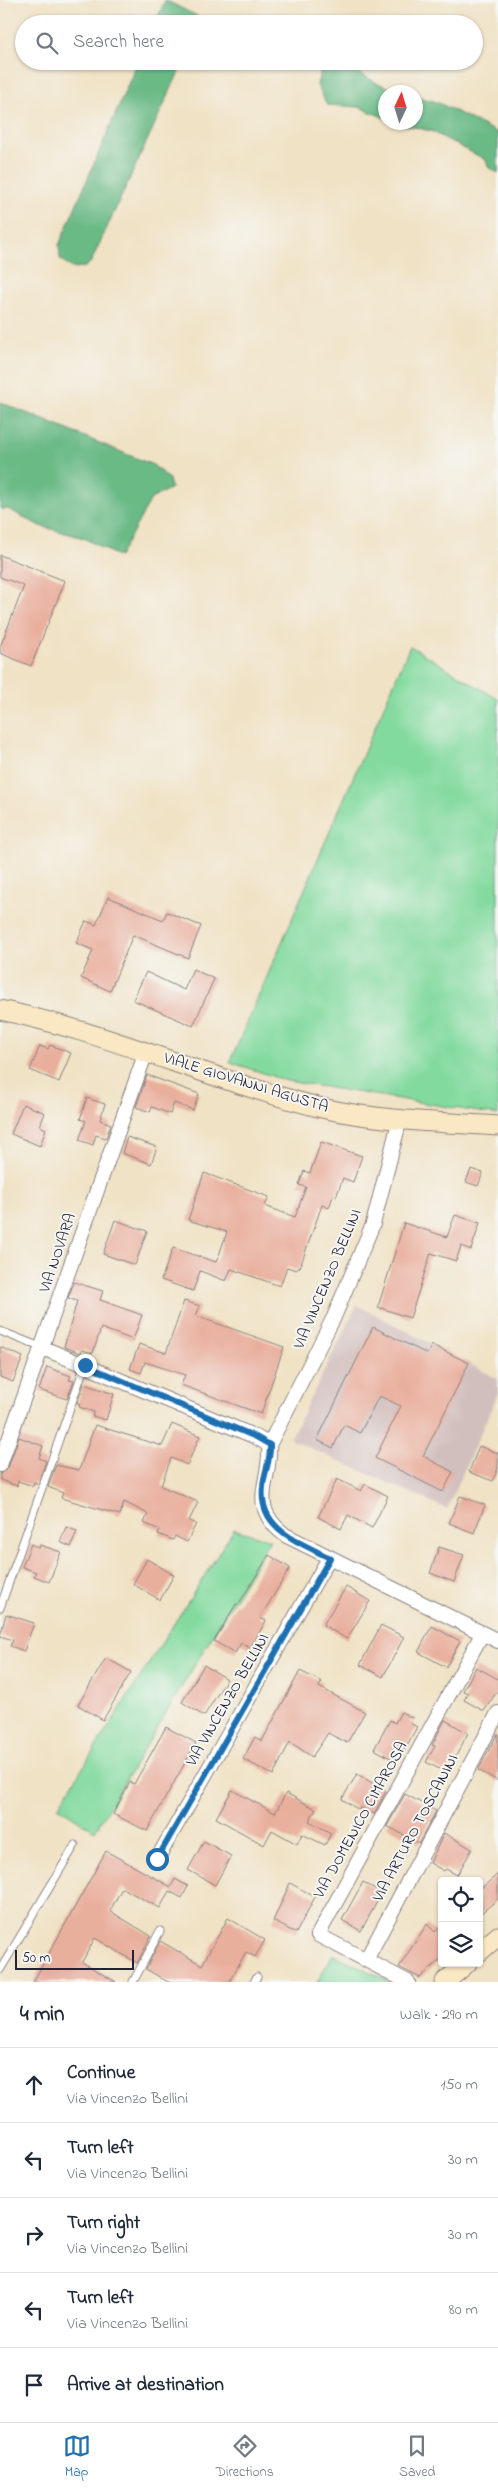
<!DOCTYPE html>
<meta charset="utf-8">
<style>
:root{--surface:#fff;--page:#f2f2f3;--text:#1f2937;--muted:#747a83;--line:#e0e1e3;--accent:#1f6fb2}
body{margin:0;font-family:"Indie Flower",sans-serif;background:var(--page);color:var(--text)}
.controls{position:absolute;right:15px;bottom:15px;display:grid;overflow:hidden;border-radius:5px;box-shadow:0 1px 4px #0004}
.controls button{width:45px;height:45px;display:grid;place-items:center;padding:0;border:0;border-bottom:1px solid var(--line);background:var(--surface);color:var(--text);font:25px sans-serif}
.compass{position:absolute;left:378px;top:85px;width:45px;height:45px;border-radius:50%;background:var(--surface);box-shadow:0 1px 4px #0004;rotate:4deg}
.scale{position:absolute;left:15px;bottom:12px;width:119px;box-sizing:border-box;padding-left:5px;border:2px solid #22223b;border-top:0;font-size:14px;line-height:18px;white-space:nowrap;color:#22223b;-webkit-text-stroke:4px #f6f6f2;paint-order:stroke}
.stop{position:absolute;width:15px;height:15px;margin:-11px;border:4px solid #1f6fb2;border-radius:50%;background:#fff}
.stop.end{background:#1f6fb2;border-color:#fff;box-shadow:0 1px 5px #0008}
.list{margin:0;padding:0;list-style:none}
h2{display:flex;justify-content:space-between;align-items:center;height:65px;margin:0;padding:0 20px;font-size:21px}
h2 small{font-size:16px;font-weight:400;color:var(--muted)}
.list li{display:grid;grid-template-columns:32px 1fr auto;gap:15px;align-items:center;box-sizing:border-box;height:75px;padding:0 20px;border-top:1px solid var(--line)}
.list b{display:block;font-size:19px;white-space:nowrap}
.list p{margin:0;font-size:16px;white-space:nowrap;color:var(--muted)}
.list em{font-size:16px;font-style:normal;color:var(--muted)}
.icon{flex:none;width:28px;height:28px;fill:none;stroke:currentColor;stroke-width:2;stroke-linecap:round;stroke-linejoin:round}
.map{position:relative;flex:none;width:498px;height:1982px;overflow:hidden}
.search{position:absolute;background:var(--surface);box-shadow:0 1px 4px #0004;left:15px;right:15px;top:15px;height:55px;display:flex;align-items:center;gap:12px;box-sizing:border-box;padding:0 18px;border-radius:28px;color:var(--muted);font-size:19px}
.sheet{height:440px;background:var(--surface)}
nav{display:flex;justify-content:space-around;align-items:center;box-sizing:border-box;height:70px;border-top:1px solid var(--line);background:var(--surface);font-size:14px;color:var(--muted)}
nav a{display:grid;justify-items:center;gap:2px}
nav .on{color:var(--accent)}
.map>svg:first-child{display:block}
.industrial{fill:#d1bfbe}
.green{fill:#83da9f;stroke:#527e6d}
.forest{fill:#6aba86;stroke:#466e60}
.building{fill:#e9af9d}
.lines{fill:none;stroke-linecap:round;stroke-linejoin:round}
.lane-casing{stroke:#898280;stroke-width:9}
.street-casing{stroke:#898280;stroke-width:16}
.secondary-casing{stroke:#898280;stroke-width:21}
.lane{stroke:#fff;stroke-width:7}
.street{stroke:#fff;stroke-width:14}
.secondary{stroke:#fae7c3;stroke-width:19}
.route{stroke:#1f6fb2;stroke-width:6}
.labels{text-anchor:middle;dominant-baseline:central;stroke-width:4;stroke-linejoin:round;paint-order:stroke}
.street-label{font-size:16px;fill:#22223b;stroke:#f6f6f2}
</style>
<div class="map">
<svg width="498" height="1982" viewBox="0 0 498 1982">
<rect width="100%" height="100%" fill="#f6f6f2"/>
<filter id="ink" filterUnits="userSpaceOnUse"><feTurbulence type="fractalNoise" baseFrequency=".02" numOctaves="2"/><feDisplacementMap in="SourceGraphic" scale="10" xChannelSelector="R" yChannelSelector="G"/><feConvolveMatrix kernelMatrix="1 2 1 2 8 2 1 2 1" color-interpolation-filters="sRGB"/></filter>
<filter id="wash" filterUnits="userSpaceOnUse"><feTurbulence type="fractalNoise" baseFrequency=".0096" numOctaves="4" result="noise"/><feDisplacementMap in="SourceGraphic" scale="20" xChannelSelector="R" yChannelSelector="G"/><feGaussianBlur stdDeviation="1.12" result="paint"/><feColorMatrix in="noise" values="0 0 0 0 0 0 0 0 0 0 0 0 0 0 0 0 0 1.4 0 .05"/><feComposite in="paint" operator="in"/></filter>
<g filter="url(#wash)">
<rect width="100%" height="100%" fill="#f0e2c5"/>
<path class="industrial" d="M 357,1305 L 498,1379 L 498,1393 L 447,1509 L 290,1439 Z"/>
<path class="green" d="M 410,646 L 498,699 L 498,1115 L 287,1081 L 230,1062 Z
M 234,1529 L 270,1540 L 95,1831 L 58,1807 Z
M 333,1954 L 391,1982 L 317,1982 Z"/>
<path class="forest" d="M 165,0 L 197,16 L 195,24 L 155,24 Z
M 138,61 L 184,61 L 91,262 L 85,267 L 72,268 L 60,259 L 59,245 Z
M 336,61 L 377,83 L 401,92 L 386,92 L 385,118 L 359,107 L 327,105 L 317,85 L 321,69 Z
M 416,96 L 437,102 L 498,133 L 498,173 L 488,167 L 486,160 L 431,131 L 396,123 L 416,122 Z
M 0,402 L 153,465 L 169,479 L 171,488 L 151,499 L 119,557 L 84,538 L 40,526 L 8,509 L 0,509 Z"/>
<g id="blocks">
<path class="building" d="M 0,555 L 65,581 L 31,666 L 0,653 L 0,647 L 24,586 L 0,577 Z
M 108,897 L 163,920 L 167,912 L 201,926 L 188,958 L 133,935 L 110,991 L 81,978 L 93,950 L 76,943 L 86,921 L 96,925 Z
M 193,969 L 214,979 L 193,1026 L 133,1000 L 146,972 L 184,990 Z
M 50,1045 L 71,1053 L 59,1082 L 30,1070 L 40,1046 L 48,1049 Z
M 147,1075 L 199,1094 L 193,1110 L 174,1103 L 170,1114 L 152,1107 L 150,1112 L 136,1107 Z
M 87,1098 L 105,1104 L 100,1120 L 111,1124 L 106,1138 L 96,1135 L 93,1145 L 79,1140 L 86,1121 L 80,1119 Z
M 23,1104 L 45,1113 L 40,1126 L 46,1129 L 40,1146 L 11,1134 Z
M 127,1137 L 157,1147 L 151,1164 L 122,1153 Z
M 321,1142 L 362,1156 L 353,1182 L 343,1178 L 336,1197 L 333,1196 L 329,1208 L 322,1205 L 300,1267 L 296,1270 L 287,1267 L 280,1286 L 231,1269 L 226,1281 L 200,1271 L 193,1291 L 161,1280 L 173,1248 L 216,1262 L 219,1255 L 227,1232 L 188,1220 L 204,1173 L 269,1197 L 265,1206 L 295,1217 L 306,1187 L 299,1185 L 304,1171 L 310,1173 Z
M 471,1169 L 483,1173 L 478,1186 L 466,1182 Z
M 455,1215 L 480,1223 L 471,1250 L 461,1246 L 456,1261 L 431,1253 L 410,1318 L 378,1307 L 404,1223 L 447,1237 Z
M 115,1220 L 147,1231 L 135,1265 L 103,1254 Z
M 74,1282 L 103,1291 L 100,1300 L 142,1315 L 133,1340 L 101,1328 L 93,1353 L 82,1350 L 81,1353 L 64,1347 L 77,1301 L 68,1298 Z
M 184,1301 L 200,1306 L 196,1316 L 284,1347 L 261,1414 L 181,1385 L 185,1375 L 145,1362 L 141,1373 L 130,1369 L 139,1344 L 166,1353 Z
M 373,1327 L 427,1354 L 432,1345 L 469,1363 L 423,1456 L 453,1472 L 443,1492 L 375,1458 L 401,1406 L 379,1396 L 360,1433 L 344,1425 L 333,1448 L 317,1440 Z
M 0,1347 L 23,1357 L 13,1382 L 0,1377 Z
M 47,1367 L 71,1376 L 69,1380 L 74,1381 L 67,1399 L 39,1390 Z
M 84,1384 L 114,1394 L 106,1420 L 92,1416 L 94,1412 L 79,1407 L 80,1404 L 77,1403 Z
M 172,1424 L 200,1436 L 187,1465 L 171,1458 L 161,1486 L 198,1502 L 189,1521 L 196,1524 L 187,1542 L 175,1536 L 173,1540 L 158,1534 L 160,1530 L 144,1523 L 148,1514 L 124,1502 L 120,1515 L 61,1498 L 63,1493 L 48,1487 L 56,1465 L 79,1470 L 95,1425 L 162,1446 Z
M 19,1437 L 43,1446 L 39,1458 L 46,1461 L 38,1484 L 34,1482 L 33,1486 L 18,1481 L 17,1486 L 0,1480 L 0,1474 L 8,1468 Z
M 479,1446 L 498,1453 L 498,1468 L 493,1481 L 469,1472 Z
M 337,1479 L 361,1491 L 365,1484 L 388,1496 L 372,1528 L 348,1515 L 341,1529 L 318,1517 Z
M 460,1496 L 485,1505 L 474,1533 L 449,1523 Z
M 66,1527 L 77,1531 L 71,1547 L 60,1542 Z
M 31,1544 L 39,1548 L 40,1545 L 61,1552 L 49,1582 L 34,1576 L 36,1572 L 22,1567 Z
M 439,1547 L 464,1555 L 454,1582 L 430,1573 Z
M 269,1555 L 290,1568 L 260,1618 L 266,1621 L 250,1648 L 241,1643 L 235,1653 L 214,1641 L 236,1604 L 238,1605 Z
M 147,1559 L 174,1575 L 160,1600 L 133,1584 Z
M 346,1587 L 370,1601 L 347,1639 L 323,1625 Z
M 6,1614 L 34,1623 L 24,1651 L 10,1646 L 13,1640 L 0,1636 Z
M 381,1625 L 404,1637 L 383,1677 L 360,1665 Z
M 432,1626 L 460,1641 L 446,1667 L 418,1652 Z
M 106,1658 L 131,1672 L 103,1720 L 78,1705 Z
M 204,1665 L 227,1679 L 204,1716 L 182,1702 Z
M 476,1667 L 498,1679 L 498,1690 L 484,1711 L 464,1700 L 468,1693 L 463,1691 Z
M 300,1671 L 322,1682 L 319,1687 L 365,1712 L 347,1743 L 328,1733 L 312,1757 L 290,1742 L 273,1775 L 243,1759 L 255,1737 L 262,1741 Z
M 401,1712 L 413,1718 L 410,1723 L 417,1727 L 401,1756 L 395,1753 L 392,1759 L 374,1749 L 390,1720 L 395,1723 Z
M 445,1720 L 468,1733 L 447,1773 L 426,1762 L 435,1746 L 432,1745 Z
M 166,1727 L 196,1743 L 147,1831 L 113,1814 L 130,1782 L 134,1784 Z
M 498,1733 L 498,1781 L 478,1770 Z
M 357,1774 L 386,1791 L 374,1814 L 360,1807 L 359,1810 L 342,1799 Z
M 232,1790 L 275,1813 L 286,1793 L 316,1809 L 309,1821 L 331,1833 L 325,1845 L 302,1834 L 297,1844 L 272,1830 L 264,1845 L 216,1818 Z
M 405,1794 L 436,1811 L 419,1843 L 387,1826 Z
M 444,1833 L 472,1849 L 457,1875 L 446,1869 L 444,1871 L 430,1863 Z
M 204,1841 L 231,1856 L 215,1885 L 188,1870 Z
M 106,1851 L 171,1887 L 175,1879 L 188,1886 L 182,1898 L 169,1891 L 160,1908 L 122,1888 L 110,1911 L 151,1936 L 137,1963 L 95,1938 L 82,1962 L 116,1982 L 33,1982 Z
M 498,1874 L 498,1899 L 479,1915 L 479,1890 Z
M 363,1882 L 382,1893 L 361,1931 L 342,1920 Z
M 290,1883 L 315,1897 L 296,1933 L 273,1921 Z
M 228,1918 L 265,1940 L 255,1957 L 246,1952 L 229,1982 L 168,1982 L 146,1969 L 160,1941 L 202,1965 Z
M 427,1924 L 435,1932 L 442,1925 L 442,1958 L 420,1978 L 399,1967 Z"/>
</g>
</g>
<g filter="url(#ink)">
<use href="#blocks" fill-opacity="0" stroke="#898280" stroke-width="1"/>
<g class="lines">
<g class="lane-casing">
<path id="lane" d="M 0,1331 L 43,1348
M 0,1608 L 85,1365
M 0,1970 L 75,1845
M 133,1982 L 160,1931
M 254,1982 L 257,1977"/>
</g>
<g class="street-casing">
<path id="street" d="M 43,1348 L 256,1437 L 269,1445 C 272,1482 246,1505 285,1535 L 498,1641
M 269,1445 L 334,1317 L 373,1224 L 400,1119
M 0,1465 L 146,1052
M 157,1859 L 329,1558
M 366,1960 L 498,1713
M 408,1982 L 318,1935 L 482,1634"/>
</g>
<g class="secondary-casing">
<path id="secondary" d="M 0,1010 C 110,1033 213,1081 322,1108 C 379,1121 439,1122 498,1126
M 479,1952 L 498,1936
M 445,1982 L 467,1963"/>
</g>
<use href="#lane" class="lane"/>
<use href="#street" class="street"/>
<use href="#secondary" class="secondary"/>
</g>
</g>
<g class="lines" filter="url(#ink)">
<path class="route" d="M 85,1365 L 256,1437 L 270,1445 C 271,1460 264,1472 263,1487 C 258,1529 299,1542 330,1558 L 157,1859"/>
</g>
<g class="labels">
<g class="street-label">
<text transform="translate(246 1083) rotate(17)">VIALE GIOVANNI AGUSTA</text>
<text transform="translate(58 1253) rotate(-71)">VIA NOVARA</text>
<text transform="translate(328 1279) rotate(-67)">VIA VINCENZO BELLINI</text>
<text transform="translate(228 1700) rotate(-60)">VIA VINCENZO BELLINI</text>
<text transform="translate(361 1820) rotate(-61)">VIA DOMENICO CIMAROSA</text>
<text transform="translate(416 1828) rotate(-62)">VIA ARTURO TOSCANINI</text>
</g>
</g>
</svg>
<div class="controls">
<button><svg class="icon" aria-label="locate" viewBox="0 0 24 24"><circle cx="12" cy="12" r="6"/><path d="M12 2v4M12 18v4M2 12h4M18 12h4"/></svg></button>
<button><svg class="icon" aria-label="layers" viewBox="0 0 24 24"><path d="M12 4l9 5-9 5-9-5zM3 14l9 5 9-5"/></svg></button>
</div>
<svg class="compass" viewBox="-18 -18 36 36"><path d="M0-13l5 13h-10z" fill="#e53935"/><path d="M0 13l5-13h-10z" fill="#747a83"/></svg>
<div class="scale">50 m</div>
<div class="stop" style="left:157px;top:1859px"></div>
<div class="stop end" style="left:85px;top:1365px"></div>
<div class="search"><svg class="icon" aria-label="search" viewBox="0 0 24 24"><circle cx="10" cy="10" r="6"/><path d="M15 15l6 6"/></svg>Search here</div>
</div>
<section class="sheet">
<h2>4 min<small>Walk · 290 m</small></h2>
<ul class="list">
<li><svg class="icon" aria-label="ahead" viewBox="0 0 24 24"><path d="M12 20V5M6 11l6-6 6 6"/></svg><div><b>Continue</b><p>Via Vincenzo Bellini</p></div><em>150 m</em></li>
<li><svg class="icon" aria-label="left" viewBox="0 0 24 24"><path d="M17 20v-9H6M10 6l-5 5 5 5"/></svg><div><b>Turn left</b><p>Via Vincenzo Bellini</p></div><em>30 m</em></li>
<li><svg class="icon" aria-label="right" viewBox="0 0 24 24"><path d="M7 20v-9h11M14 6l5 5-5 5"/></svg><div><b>Turn right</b><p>Via Vincenzo Bellini</p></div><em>30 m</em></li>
<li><svg class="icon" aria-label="left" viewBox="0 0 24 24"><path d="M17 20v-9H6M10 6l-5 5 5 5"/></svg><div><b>Turn left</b><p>Via Vincenzo Bellini</p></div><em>80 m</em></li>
<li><svg class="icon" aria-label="arrive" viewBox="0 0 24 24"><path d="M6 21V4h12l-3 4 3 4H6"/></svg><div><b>Arrive at destination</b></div></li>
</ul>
</section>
<nav>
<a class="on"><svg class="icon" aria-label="map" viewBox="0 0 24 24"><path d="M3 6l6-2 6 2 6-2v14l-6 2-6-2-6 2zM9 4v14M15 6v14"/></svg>Map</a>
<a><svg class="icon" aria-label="directions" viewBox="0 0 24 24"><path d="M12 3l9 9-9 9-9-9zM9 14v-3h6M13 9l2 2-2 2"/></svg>Directions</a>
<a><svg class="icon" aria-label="saved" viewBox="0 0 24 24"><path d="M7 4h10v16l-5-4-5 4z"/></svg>Saved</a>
</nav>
